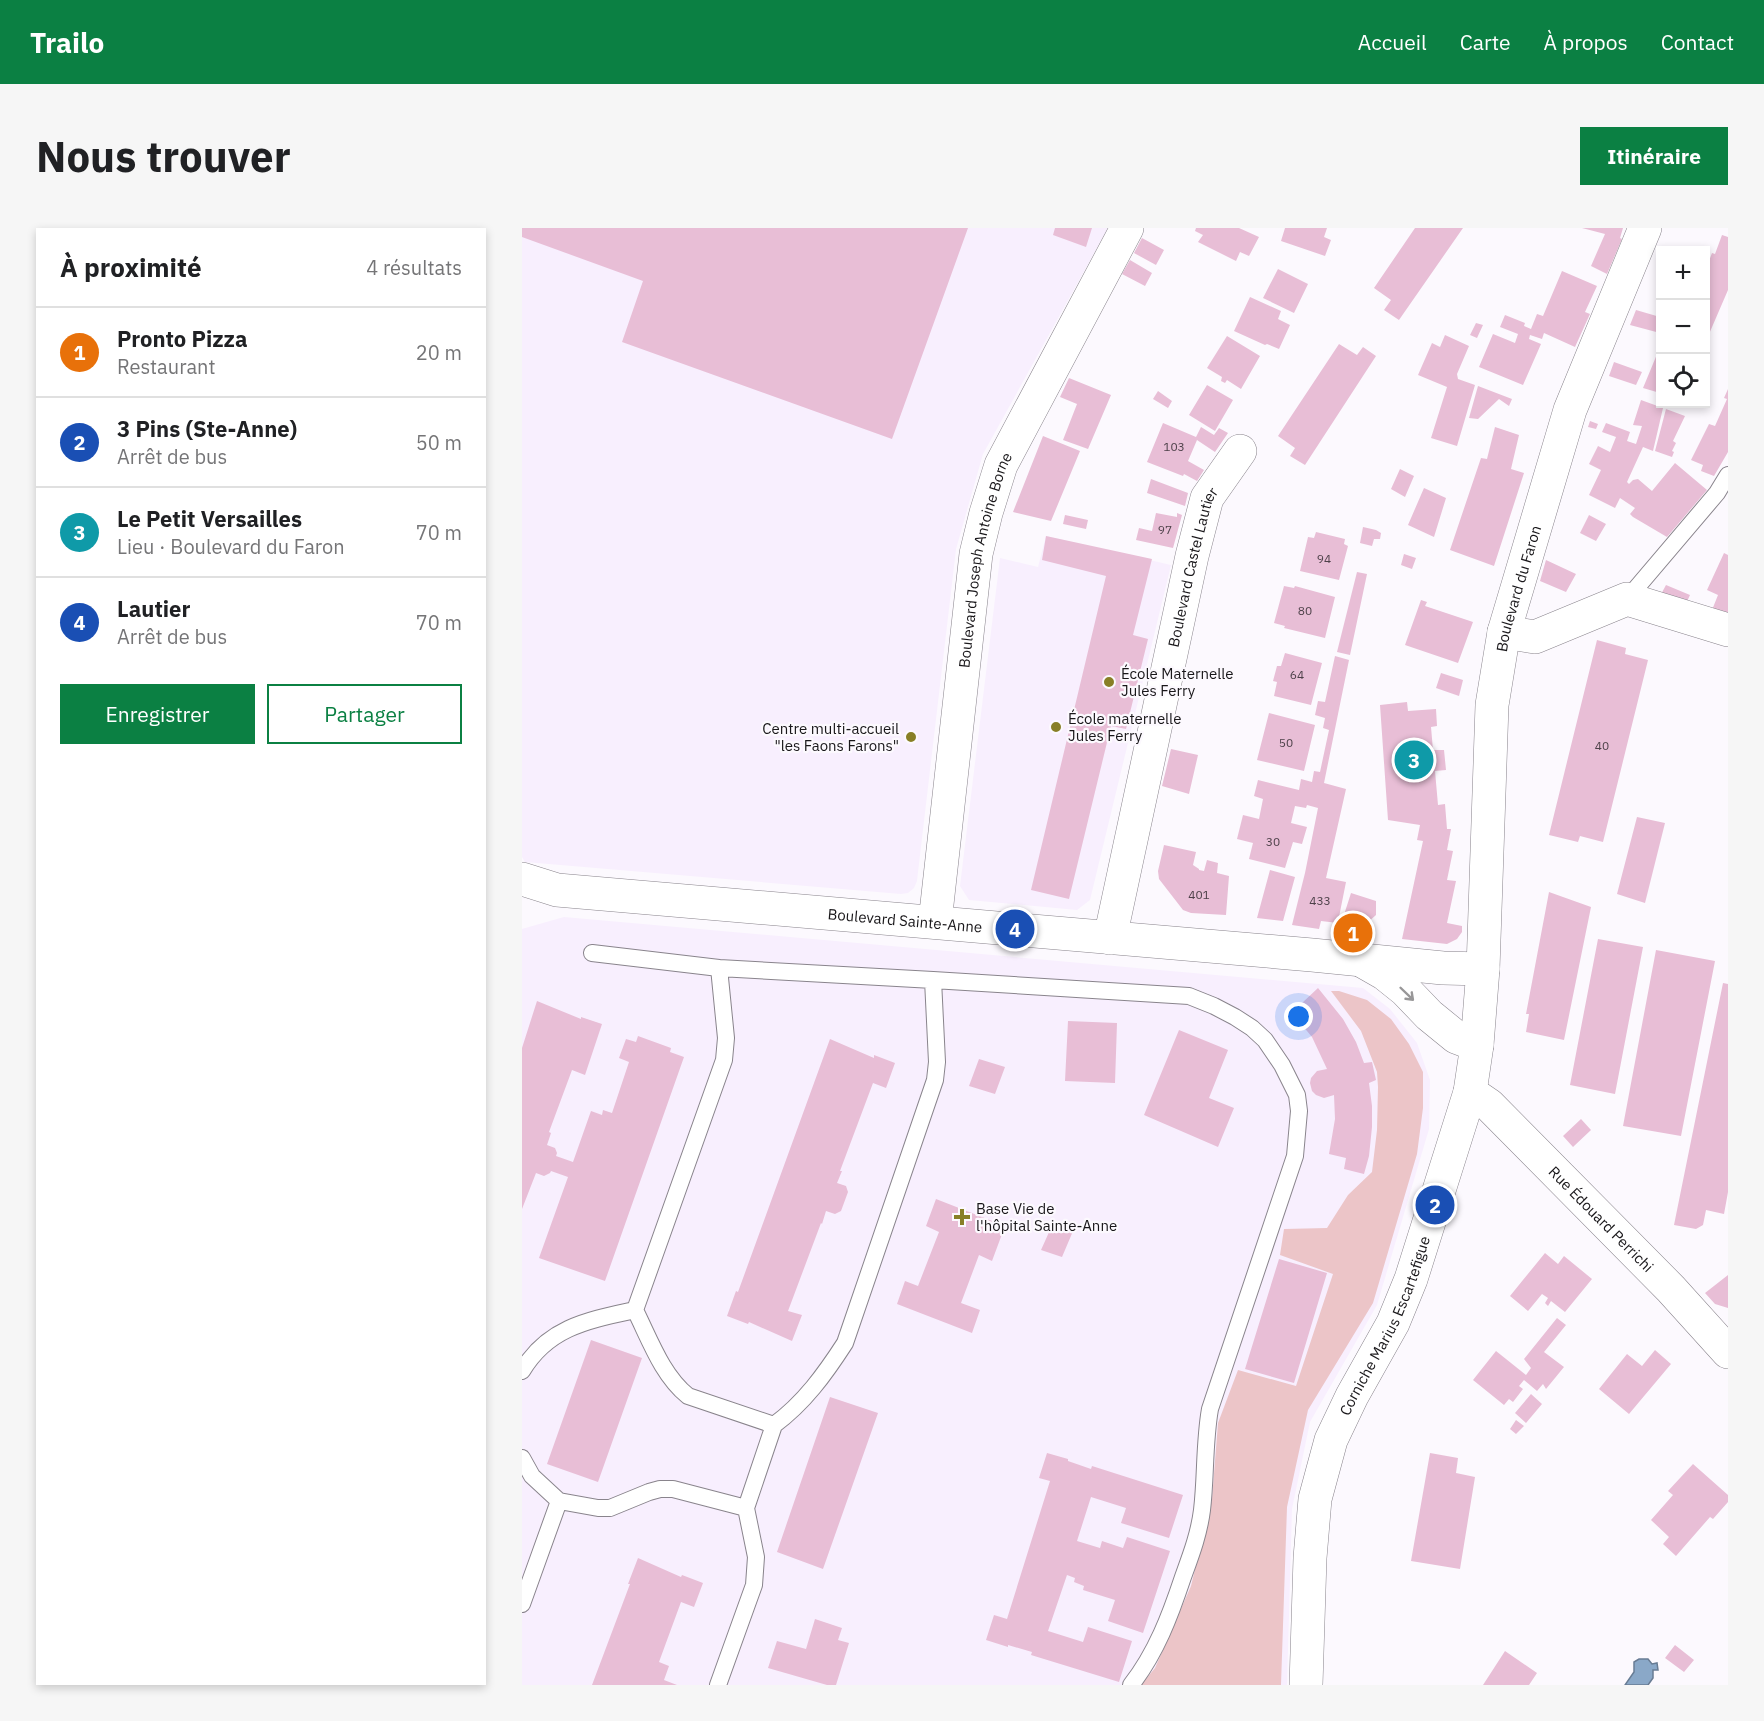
<!DOCTYPE html>
<html lang="fr">
<meta charset="utf-8">
<style>
:root{--surface:#fff;--page:#f6f6f6;--text:#202124;--muted:#757577;--line:#e0e0e0;--accent:#0b8043}
body{margin:0;font-family:"IBM Plex Sans",sans-serif;background:var(--page);color:var(--text)}
.controls{position:absolute;right:18px;top:18px;display:grid;overflow:hidden;border-radius:0px;box-shadow:0 3px 9px #0003}
.controls button{width:54px;height:54px;display:grid;place-items:center;padding:0;border:0;border-bottom:2px solid var(--line);background:var(--surface);color:var(--text);font:30px sans-serif}
.you{position:absolute;left:777px;top:789px;width:21px;height:21px;margin:-15px;border:4px solid #fff;border-radius:50%;background:#1a73e8;box-shadow:0 0 0 9px #1a73e833}
.badge{display:grid;place-items:center;width:39px;height:39px;border-radius:50%;background:var(--accent);color:#fff;font-size:20px;font-weight:700}
.pin{position:absolute;translate:-50% -50%;border:3px solid #fff;box-shadow:0 2px 6px #0006}
.list{margin:0;padding:0;list-style:none}
h2{display:flex;justify-content:space-between;align-items:center;height:78px;margin:0;padding:0 24px;font-size:26px}
h2 small{font-size:20px;font-weight:400;color:var(--muted)}
.list li{display:grid;grid-template-columns:39px 1fr auto;gap:18px;align-items:center;box-sizing:border-box;height:90px;padding:0 24px;border-top:2px solid var(--line)}
.list b{display:block;font-size:22px;white-space:nowrap}
.list p{margin:0;font-size:20px;white-space:nowrap;color:var(--muted)}
.list em{font-size:20px;font-style:normal;color:var(--muted)}
.actions{display:flex;gap:12px;padding:18px 24px}
.actions a{flex:1;padding:14px 0;border:2px solid var(--accent);border-radius:0px;text-align:center;font-size:21px;color:var(--accent)}
.actions .main{background:var(--accent);color:#fff}
.icon{flex:none;width:33px;height:33px;fill:none;stroke:currentColor;stroke-width:2;stroke-linecap:round;stroke-linejoin:round}
.map{position:relative;flex:none;width:1206px;height:1457px;overflow:hidden;border-radius:0px}
header{display:flex;align-items:center;gap:36px;box-sizing:border-box;height:84px;padding:0 30px;background:var(--accent);color:#fff}
header strong{font-size:28px}
nav{display:flex;gap:33px;margin-inline-start:auto;font-size:21px}
.intro{display:flex;align-items:center;justify-content:space-between;box-sizing:border-box;height:144px;padding:0 36px}
h1{margin:0;font-size:42px}
.button{padding:15px 27px;border-radius:0px;background:var(--accent);color:#fff;font-size:21px;font-weight:700}
main{display:flex;gap:36px;padding:0 36px}
aside{flex:1;background:var(--surface);border-radius:0px;box-shadow:0 3px 9px #0003}
.map>svg:first-child{display:block}
.built{fill:#f8effe}
.green{fill:#ecc5c8}
.water{fill:#8aa8c8;stroke:#687c94;stroke-width:1.5}
.building{fill:#e8bed6}
.lines{fill:none;stroke-linecap:round;stroke-linejoin:round}
.lane-casing{stroke:#89848c;stroke-width:18}
.street-casing{stroke:#89848c;stroke-width:34}
.secondary-casing{stroke:#89848c;stroke-width:34}
.lane{stroke:#fff;stroke-width:16}
.street{stroke:#fff;stroke-width:33}
.secondary{stroke:#fff;stroke-width:33}
.oneway{stroke:#989798}
.poi-dot{fill:#887f26;stroke:#fcf9fe;stroke-width:2}
.labels{text-anchor:middle;dominant-baseline:central;stroke-width:4.5;stroke-linejoin:round;paint-order:stroke}
.number-label{font-size:12px;fill:#4d4149}
.street-label{font-size:15px;fill:#19171a;stroke:#fcf9fe}
.poi-label{font-size:15px;fill:#19171a;stroke:#fcf9fe;text-anchor:start}
</style>
<header>
<strong>Trailo</strong>
<nav><a>Accueil</a><a>Carte</a><a>À propos</a><a>Contact</a></nav>
</header>
<div class="intro"><h1>Nous trouver</h1><a class="button">Itinéraire</a></div>
<main>
<aside>
<h2>À proximité<small>4 résultats</small></h2>
<ul class="list">
<li><span class="badge" style="background:#e8710a">1</span><div><b>Pronto Pizza</b><p>Restaurant</p></div><em>20 m</em></li>
<li><span class="badge" style="background:#1a4fb4">2</span><div><b>3 Pins (Ste-Anne)</b><p>Arrêt de bus</p></div><em>50 m</em></li>
<li><span class="badge" style="background:#0f9aa8">3</span><div><b>Le Petit Versailles</b><p>Lieu · Boulevard du Faron</p></div><em>70 m</em></li>
<li><span class="badge" style="background:#1a4fb4">4</span><div><b>Lautier</b><p>Arrêt de bus</p></div><em>70 m</em></li>
</ul>
<div class="actions"><a class="main">Enregistrer</a><a>Partager</a></div>
</aside>
<div class="map">
<svg width="1206" height="1457" viewBox="0 0 1206 1457">
<rect width="100%" height="100%" fill="#fcf9fe"/>
<path class="built" d="M 0,0 L 586,0 L 461,226 L 434,321 L 395,653 L 392,660 L 386,665 L 379,666 L 3,634 L 0,629 Z
M 524,308 L 649,337 L 568,672 L 555,682 L 447,672 L 438,658 L 478,330 L 516,339 Z
M 42,689 L 841,760 L 868,781 L 895,815 L 908,852 L 907,901 L 855,1077 L 788,1194 L 770,1281 L 765,1457 L 0,1457 L 0,701 Z"/>
<path class="green" d="M 809,763 L 817,763 L 845,772 L 869,791 L 887,816 L 901,844 L 901,880 L 895,926 L 851,1075 L 786,1182 L 765,1279 L 759,1457 L 619,1457 L 633,1440 L 669,1358 L 690,1271 L 696,1195 L 716,1142 L 774,1158 L 811,1046 L 758,1027 L 762,1001 L 805,1000 L 826,967 L 850,944 L 855,902 L 856,859 L 855,844 L 839,803 Z"/>
<path class="water" d="M 1117,1431 L 1126,1431 L 1130,1436 L 1135,1435 L 1136,1442 L 1131,1442 L 1131,1450 L 1126,1457 L 1103,1457 L 1112,1444 L 1112,1434 Z"/>
<path class="building" d="M 0,0 L 446,0 L 370,211 L 100,114 L 121,53 L 0,9 Z
M 533,0 L 570,0 L 564,19 L 531,7 Z
M 674,0 L 717,0 L 737,9 L 727,28 L 718,24 L 714,33 L 676,14 L 681,7 L 673,3 Z
M 763,0 L 805,0 L 802,9 L 809,12 L 803,28 L 759,13 Z
M 893,0 L 941,0 L 877,92 L 862,82 L 869,72 L 852,60 Z
M 1060,0 L 1101,0 L 1098,10 L 1100,11 L 1085,46 L 1069,38 L 1083,6 Z
M 1200,7 L 1206,9 L 1206,62 L 1184,113 L 1184,41 L 1190,25 L 1193,26 Z
M 620,10 L 642,22 L 634,37 L 612,25 Z
M 608,32 L 630,45 L 623,58 L 600,46 Z
M 756,41 L 786,56 L 772,85 L 741,70 Z
M 1040,43 L 1075,58 L 1063,84 L 1068,86 L 1053,119 L 1022,105 L 1020,111 L 1008,107 L 1007,111 L 1019,116 L 1001,157 L 957,139 L 971,106 L 993,115 L 996,106 L 978,99 L 983,87 L 1003,95 L 1002,98 L 1009,101 L 1015,86 L 1021,88 Z
M 728,69 L 759,83 L 756,91 L 768,97 L 757,121 L 745,116 L 743,117 L 712,103 Z
M 1114,82 L 1138,89 L 1138,105 L 1108,97 Z
M 954,95 L 961,97 L 955,110 L 948,107 Z
M 923,107 L 947,118 L 935,146 L 936,151 L 953,157 L 935,218 L 909,210 L 925,159 L 896,147 L 910,115 L 918,119 Z
M 705,108 L 738,128 L 719,161 L 705,152 L 703,155 L 699,153 L 700,149 L 685,140 Z
M 817,116 L 835,127 L 841,119 L 854,128 L 783,237 L 768,228 L 773,220 L 756,208 Z
M 1138,119 L 1138,165 L 1121,160 Z
M 1092,134 L 1120,144 L 1114,157 L 1087,148 Z
M 547,150 L 589,167 L 566,221 L 541,212 L 555,176 L 538,169 Z
M 685,157 L 711,172 L 693,203 L 667,187 Z
M 956,158 L 990,171 L 987,178 L 977,171 L 956,191 L 947,190 Z
M 1206,161 L 1206,224 L 1192,248 L 1179,243 L 1181,237 L 1169,232 L 1187,196 L 1193,198 L 1205,171 L 1202,170 Z
M 636,163 L 650,173 L 646,180 L 631,171 Z
M 1119,172 L 1141,180 L 1131,223 L 1121,219 L 1105,254 L 1107,256 L 1111,252 L 1116,251 L 1130,263 L 1153,235 L 1185,262 L 1145,309 L 1111,289 L 1108,286 L 1113,280 L 1098,270 L 1093,280 L 1067,267 L 1079,242 L 1067,236 L 1076,218 L 1088,224 L 1094,209 L 1080,204 L 1084,195 L 1108,204 L 1105,213 L 1114,216 L 1120,198 L 1111,197 Z
M 1144,181 L 1163,188 L 1151,213 L 1154,215 L 1150,223 L 1152,224 L 1150,229 L 1133,223 Z
M 1068,193 L 1076,196 L 1074,201 L 1066,199 Z
M 641,195 L 674,209 L 679,199 L 692,207 L 697,200 L 706,205 L 693,224 L 675,212 L 666,233 L 682,242 L 675,253 L 662,246 L 661,248 L 625,234 Z
M 973,199 L 997,207 L 989,241 L 1002,245 L 972,338 L 928,322 L 959,230 L 965,231 Z
M 521,208 L 558,223 L 529,293 L 491,284 Z
M 878,241 L 892,248 L 883,269 L 869,261 Z
M 629,251 L 666,265 L 663,278 L 625,265 Z
M 902,260 L 924,270 L 912,309 L 886,297 Z
M 634,285 L 655,289 L 655,285 L 660,287 L 651,320 L 614,312 L 617,300 L 630,303 Z
M 543,287 L 566,292 L 564,301 L 541,296 Z
M 1067,287 L 1084,296 L 1074,313 L 1058,305 Z
M 841,299 L 854,302 L 859,305 L 858,311 L 852,311 L 850,318 L 838,315 Z
M 794,304 L 823,311 L 822,316 L 826,318 L 817,352 L 778,343 L 786,309 L 792,310 Z
M 524,308 L 630,331 L 611,407 L 626,411 L 604,501 L 589,498 L 547,671 L 509,662 L 584,348 L 520,332 Z
M 1202,325 L 1206,327 L 1206,389 L 1190,382 L 1196,367 L 1185,362 Z
M 882,326 L 894,330 L 890,341 L 879,337 Z
M 1024,332 L 1054,346 L 1044,364 L 1018,353 Z
M 835,344 L 845,346 L 828,427 L 815,424 Z
M 1144,357 L 1168,367 L 1162,380 L 1137,370 Z
M 762,358 L 772,360 L 773,358 L 813,369 L 803,410 L 762,400 L 763,398 L 752,395 Z
M 899,372 L 905,374 L 903,378 L 951,394 L 936,435 L 883,417 Z
M 1075,412 L 1104,420 L 1103,426 L 1126,432 L 1081,614 L 1058,608 L 1056,614 L 1027,607 Z
M 763,425 L 800,435 L 789,477 L 752,468 L 755,454 L 751,453 L 755,438 L 759,438 Z
M 813,428 L 827,432 L 802,555 L 824,561 L 804,650 L 824,654 L 817,689 L 821,690 L 829,665 L 854,673 L 854,687 L 845,695 L 841,708 L 816,705 L 819,696 L 816,695 L 799,693 L 797,701 L 770,697 L 783,645 L 796,580 L 785,577 L 784,580 L 773,578 L 769,595 L 785,599 L 780,616 L 771,614 L 763,640 L 727,631 L 731,615 L 715,611 L 721,587 L 737,591 L 741,571 L 732,568 L 736,552 L 777,562 L 779,551 L 790,554 L 792,543 L 798,544 L 807,502 L 801,500 L 803,490 L 793,487 L 796,473 L 803,474 Z
M 919,445 L 941,452 L 937,468 L 914,460 Z
M 885,474 L 886,483 L 914,481 L 915,498 L 909,499 L 911,522 L 922,522 L 924,542 L 913,543 L 916,577 L 923,576 L 925,601 L 929,601 L 925,622 L 931,623 L 925,652 L 934,653 L 925,695 L 940,698 L 940,704 L 935,711 L 925,716 L 880,711 L 901,613 L 895,612 L 898,597 L 866,592 L 858,477 Z
M 747,485 L 793,497 L 782,543 L 735,532 Z
M 649,521 L 676,527 L 667,566 L 640,558 Z
M 1115,589 L 1143,595 L 1123,675 L 1095,666 Z
M 642,617 L 674,624 L 671,637 L 677,641 L 677,642 L 682,643 L 685,632 L 696,635 L 695,645 L 707,648 L 704,687 L 669,685 L 661,682 L 637,651 L 636,643 Z
M 748,642 L 773,649 L 761,693 L 735,690 Z
M 1027,664 L 1069,679 L 1042,812 L 1004,804 L 1007,786 L 1004,786 Z
M 1076,711 L 1121,719 L 1093,866 L 1048,857 Z
M 1134,722 L 1193,733 L 1159,908 L 1101,898 Z
M 1201,755 L 1206,756 L 1206,964 L 1202,986 L 1184,982 L 1181,997 L 1174,1001 L 1152,997 Z
M 796,760 L 821,791 L 834,814 L 842,835 L 850,834 L 854,852 L 847,855 L 850,878 L 850,899 L 847,928 L 842,946 L 822,941 L 824,930 L 807,926 L 813,891 L 812,867 L 802,870 L 794,867 L 790,863 L 788,855 L 789,850 L 795,843 L 805,841 L 790,809 L 775,791 L 785,782 L 780,775 Z
M 15,773 L 59,791 L 59,789 L 80,796 L 63,847 L 50,842 L 27,904 L 29,905 L 25,917 L 33,920 L 35,925 L 34,928 L 51,934 L 69,883 L 80,887 L 81,882 L 90,885 L 107,834 L 97,830 L 104,811 L 114,814 L 116,808 L 149,820 L 148,824 L 162,829 L 83,1053 L 17,1030 L 46,949 L 29,943 L 28,945 L 22,948 L 14,945 L 0,981 L 0,820 Z
M 546,793 L 595,795 L 593,855 L 543,853 Z
M 657,802 L 706,822 L 687,870 L 712,880 L 696,919 L 622,887 Z
M 308,811 L 352,830 L 352,827 L 373,835 L 364,860 L 351,855 L 318,943 L 320,943 L 315,955 L 324,958 L 326,964 L 319,983 L 313,986 L 304,983 L 300,996 L 299,995 L 266,1083 L 280,1087 L 270,1113 L 227,1094 L 226,1096 L 205,1088 L 214,1063 L 216,1064 Z
M 457,831 L 483,839 L 473,866 L 447,858 Z
M 1059,891 L 1069,902 L 1051,919 L 1041,908 Z
M 414,971 L 483,998 L 470,1033 L 457,1027 L 439,1075 L 458,1082 L 450,1105 L 375,1076 L 383,1053 L 396,1058 L 417,1004 L 404,998 Z
M 547,993 L 554,996 L 540,1029 L 519,1022 L 528,1002 L 529,1002 L 531,997 L 544,1002 Z
M 1023,1025 L 1036,1036 L 1042,1028 L 1070,1051 L 1043,1084 L 1029,1073 L 1026,1078 L 1023,1075 L 1026,1070 L 1020,1066 L 1006,1083 L 988,1068 Z
M 757,1031 L 805,1045 L 772,1155 L 723,1141 Z
M 1206,1047 L 1206,1080 L 1193,1076 L 1183,1065 Z
M 1035,1090 L 1044,1097 L 1022,1124 L 1042,1139 L 1024,1161 L 1021,1156 L 1015,1163 L 1002,1152 L 997,1158 L 1001,1161 L 991,1174 L 987,1171 L 982,1177 L 951,1152 L 974,1123 L 1004,1147 L 1009,1140 L 1002,1131 Z
M 69,1112 L 120,1130 L 76,1254 L 25,1236 Z
M 1133,1122 L 1149,1136 L 1107,1186 L 1077,1161 L 1105,1126 L 1120,1138 Z
M 1009,1166 L 1020,1176 L 1004,1195 L 993,1185 Z
M 308,1169 L 356,1185 L 301,1341 L 255,1324 Z
M 994,1192 L 1002,1198 L 994,1206 L 988,1201 Z
M 525,1225 L 546,1231 L 546,1233 L 569,1241 L 570,1238 L 661,1267 L 647,1310 L 599,1295 L 604,1280 L 569,1269 L 555,1313 L 578,1320 L 580,1313 L 601,1320 L 605,1309 L 648,1323 L 621,1405 L 586,1393 L 593,1372 L 561,1362 L 562,1358 L 552,1354 L 553,1350 L 545,1347 L 526,1403 L 561,1414 L 566,1399 L 610,1413 L 597,1454 L 509,1427 L 510,1424 L 486,1417 L 486,1419 L 464,1412 L 472,1387 L 485,1391 L 528,1253 L 517,1250 Z
M 908,1225 L 936,1230 L 934,1245 L 953,1249 L 938,1341 L 889,1333 Z
M 1171,1236 L 1206,1267 L 1206,1274 L 1191,1291 L 1188,1289 L 1154,1328 L 1141,1316 L 1147,1309 L 1129,1292 L 1151,1267 L 1146,1263 Z
M 116,1330 L 159,1349 L 160,1347 L 181,1355 L 172,1379 L 159,1374 L 137,1434 L 147,1438 L 142,1452 L 155,1457 L 70,1457 L 108,1356 L 106,1356 Z
M 293,1391 L 320,1400 L 316,1412 L 327,1415 L 314,1457 L 305,1457 L 246,1440 L 255,1413 L 284,1421 Z
M 1153,1417 L 1172,1432 L 1162,1444 L 1143,1430 Z
M 983,1423 L 1015,1445 L 1007,1457 L 961,1457 Z"/>
<g class="lines">
<g class="lane-casing">
<path id="lane" d="M 1105,371 L 1195,265 L 1206,247
M 70,725 L 197,740
M 113,1082 C 128,1112 140,1147 166,1168 L 252,1197 L 224,1280
M 0,1143 C 26,1099 67,1092 113,1082 L 202,832 L 204,810 L 197,740 L 411,752
M 252,1197 C 282,1175 303,1146 323,1115 L 413,852 L 415,834 L 411,752 L 667,768 L 692,778 L 713,789 L 730,800 L 743,812 L 760,837 L 775,867 L 777,883 L 773,928 L 688,1181 C 682,1215 684,1249 680,1282 C 677,1306 669,1327 661,1349 C 648,1388 634,1425 609,1457
M 0,1230 L 10,1248 L 37,1273 L 76,1280 L 88,1280 L 127,1264 L 138,1261 L 151,1261 L 224,1280 L 234,1329 L 232,1357 L 196,1457
M 0,1376 L 37,1273"/>
</g>
<g class="street-casing">
<g id="street">
<path d="M 982,404 L 1013,409 L 1105,371 L 1206,402"/>
<path id="s1" d="M 413,694 L 454,326 L 464,285 L 479,237 L 605,0"/>
<path id="s2" d="M 588,710 L 670,328 L 685,270 L 718,223"/>
<path id="s3" d="M 948,864 L 967,877 L 1149,1061 L 1206,1124"/>
</g>
</g>
<g class="secondary-casing">
<g id="secondary">
<path id="s4" d="M 0,651 L 35,662 L 790,727 L 921,740 L 961,741"/>
<path d="M 842,734 L 863,746 L 883,762 L 907,787 L 934,809 L 955,817"/>
<path id="s5" d="M 784,1457 L 788,1330 L 793,1271 L 809,1212 L 830,1168 L 871,1095 L 889,1051 L 948,864 L 955,817 L 961,741 L 970,477 L 982,404 L 1048,182 L 1123,0"/>
</g>
</g>
<use href="#lane" class="lane"/>
<use href="#street" class="street"/>
<use href="#secondary" class="secondary"/>
</g>
<defs><path id="oneway-shaft" d="M-6 0H5M1.5-3L5.5 0L1.5 3" fill="none" stroke-width="1.6" stroke-linecap="round" stroke-linejoin="round" transform="scale(1.5)"/></defs>
<use class="oneway" href="#oneway-shaft" transform="translate(885 766) rotate(44)"/>
<g class="poi-dot">
<circle cx="587" cy="454" r="6"/>
<circle cx="534" cy="499" r="6"/>
<circle cx="389" cy="509" r="6"/>
<path d="M437 980h6v6h6v6h-6v6h-6v-6h-6v-6h6z"/>
</g>
<g class="labels">
<g class="number-label">
<text x="652" y="218">103</text>
<text x="643" y="301">97</text>
<text x="802" y="330">94</text>
<text x="783" y="382">80</text>
<text x="775" y="446">64</text>
<text x="764" y="514">50</text>
<text x="1080" y="517">40</text>
<text x="751" y="613">30</text>
<text x="677" y="666">401</text>
<text x="798" y="672">433</text>
</g>
<g class="street-label">
<text stroke="none"><textPath href="#s1" startOffset="366">Boulevard Joseph Antoine Borne</textPath></text>
<text stroke="none"><textPath href="#s2" startOffset="380">Boulevard Castel Lautier</textPath></text>
<text stroke="none"><textPath href="#s5" startOffset="1131">Boulevard du Faron</textPath></text>
<text stroke="none"><textPath href="#s4" startOffset="386">Boulevard Sainte-Anne</textPath></text>
<text stroke="none"><textPath href="#s3" startOffset="183">Rue Édouard Perrichi</textPath></text>
<text stroke="none"><textPath href="#s5" startOffset="374">Corniche Marius Escartefigue</textPath></text>
</g>
<g class="poi-label">
<text x="599" y="445">École Maternelle<tspan x="599" dy="17">Jules Ferry</tspan></text>
<text x="546" y="490">École maternelle<tspan x="546" dy="17">Jules Ferry</tspan></text>
<text x="377" y="500" text-anchor="end">Centre multi-accueil<tspan x="377" dy="17">"les Faons Farons"</tspan></text>
<text x="454" y="980">Base Vie de<tspan x="454" dy="17">l'hôpital Sainte-Anne</tspan></text>
</g>
</g>
</svg>
<div class="controls">
<button>+</button>
<button>−</button>
<button><svg class="icon" aria-label="locate" viewBox="0 0 24 24"><circle cx="12" cy="12" r="6"/><path d="M12 2v4M12 18v4M2 12h4M18 12h4"/></svg></button>
</div>
<div class="you"></div>
<div class="pin badge" style="left:831px;top:705px;background:#e8710a">1</div>
<div class="pin badge" style="left:913px;top:977px;background:#1a4fb4">2</div>
<div class="pin badge" style="left:892px;top:532px;background:#0f9aa8">3</div>
<div class="pin badge" style="left:493px;top:701px;background:#1a4fb4">4</div>
</div>
</main>
